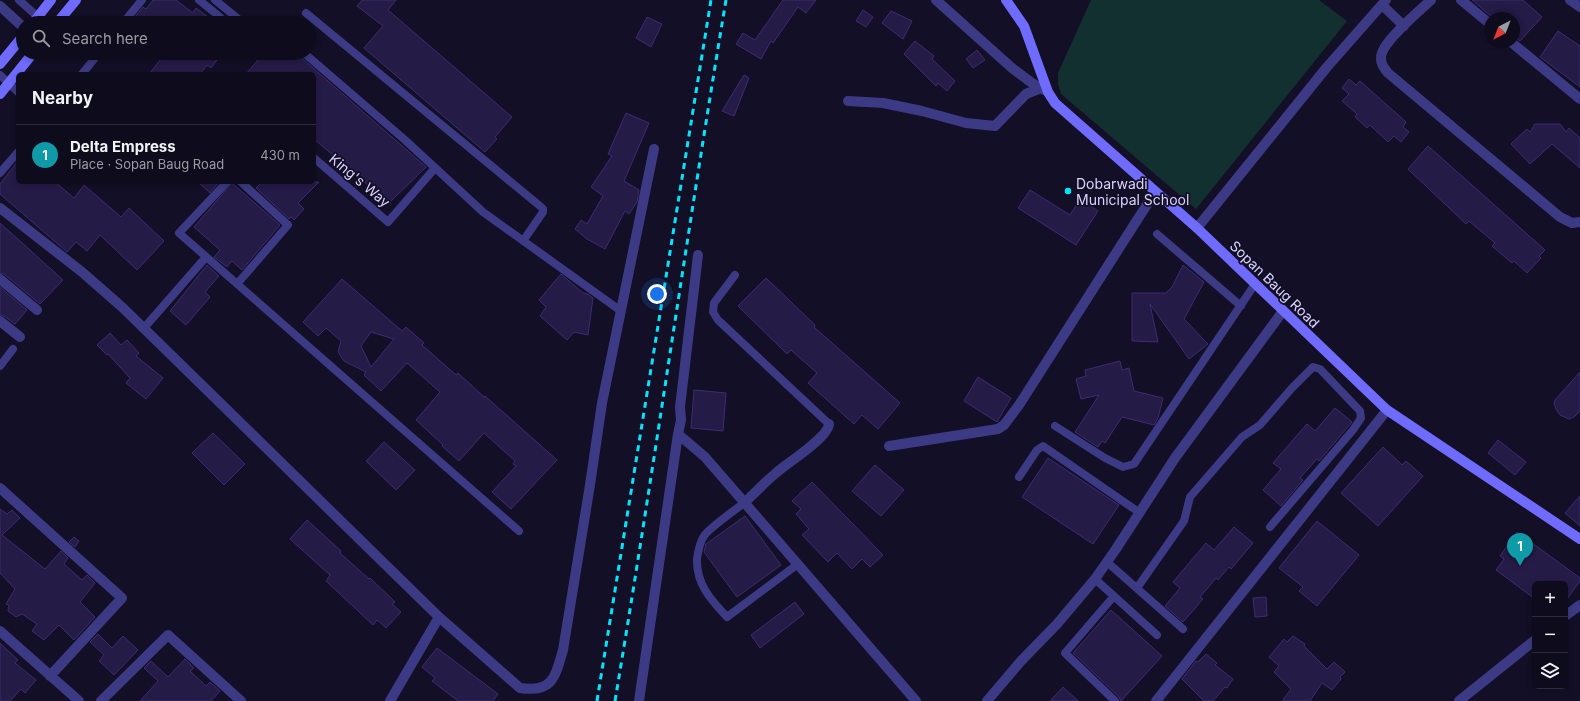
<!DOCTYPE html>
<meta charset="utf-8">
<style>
:root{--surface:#0e0b1c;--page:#171425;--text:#f1f3f6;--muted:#9b9ba3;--line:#2e2b3b;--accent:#2563eb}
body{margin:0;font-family:Inter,sans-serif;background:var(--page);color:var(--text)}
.controls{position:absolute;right:12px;bottom:12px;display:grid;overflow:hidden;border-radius:6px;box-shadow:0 2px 6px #0003}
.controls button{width:36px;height:36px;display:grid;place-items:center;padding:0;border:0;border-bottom:1px solid var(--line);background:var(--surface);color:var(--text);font:20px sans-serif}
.compass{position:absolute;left:1484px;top:12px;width:36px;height:36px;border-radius:50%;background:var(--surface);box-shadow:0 2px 6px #0003;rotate:222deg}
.you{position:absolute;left:657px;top:294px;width:14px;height:14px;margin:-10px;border:3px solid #fff;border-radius:50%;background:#1a73e8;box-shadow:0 0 0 6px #1a73e833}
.badge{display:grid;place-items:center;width:26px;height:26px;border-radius:50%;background:var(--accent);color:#fff;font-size:13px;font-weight:700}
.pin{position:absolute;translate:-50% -33px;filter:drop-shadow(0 1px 2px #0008)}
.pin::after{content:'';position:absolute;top:21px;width:14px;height:12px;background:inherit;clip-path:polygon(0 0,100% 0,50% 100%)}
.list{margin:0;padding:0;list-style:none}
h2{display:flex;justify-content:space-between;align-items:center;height:52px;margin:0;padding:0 16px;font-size:17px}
h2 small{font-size:13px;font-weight:400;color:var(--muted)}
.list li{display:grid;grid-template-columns:26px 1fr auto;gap:12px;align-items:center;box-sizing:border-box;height:60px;padding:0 16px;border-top:1px solid var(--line)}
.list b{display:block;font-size:15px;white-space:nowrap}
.list p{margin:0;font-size:13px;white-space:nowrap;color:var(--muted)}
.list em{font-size:13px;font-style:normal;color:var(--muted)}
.icon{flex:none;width:22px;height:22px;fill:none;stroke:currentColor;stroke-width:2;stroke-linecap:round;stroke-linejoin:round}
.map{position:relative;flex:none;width:1580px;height:701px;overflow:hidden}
.search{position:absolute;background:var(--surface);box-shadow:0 2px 6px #0003;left:16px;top:16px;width:300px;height:44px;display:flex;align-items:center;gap:10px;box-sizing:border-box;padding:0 14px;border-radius:22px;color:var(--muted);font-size:15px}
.panel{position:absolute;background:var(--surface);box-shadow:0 2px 6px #0003;left:16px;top:72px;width:300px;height:112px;border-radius:6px}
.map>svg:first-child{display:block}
.green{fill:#12302f}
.building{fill:#241b47;stroke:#3b2d73;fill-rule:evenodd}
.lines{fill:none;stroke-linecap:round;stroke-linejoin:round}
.lane{stroke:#3d3a85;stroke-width:8}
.street{stroke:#3d3a85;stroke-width:10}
.secondary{stroke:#6f6bff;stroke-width:10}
.rail{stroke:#00e5ff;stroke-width:3;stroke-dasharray:6 5;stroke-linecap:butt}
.poi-dot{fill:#00e5ff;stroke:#130f26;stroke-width:1.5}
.labels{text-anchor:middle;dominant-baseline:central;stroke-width:3.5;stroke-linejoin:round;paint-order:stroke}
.street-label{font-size:14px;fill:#d9d4ff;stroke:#130f26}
.poi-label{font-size:14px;fill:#d9d4ff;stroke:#130f26;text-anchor:start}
</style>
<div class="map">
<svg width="1580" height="701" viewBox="0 0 1580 701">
<rect width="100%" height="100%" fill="#130f26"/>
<path class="green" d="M 1091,0 L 1319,0 L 1347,21 L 1196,209 L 1061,94 L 1058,84 L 1058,73 Z"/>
<path class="building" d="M 153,0 L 176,0 L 193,13 L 196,8 L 216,23 L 130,23 L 143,7 L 146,9 Z
M 362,0 L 396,0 L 388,10 L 512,117 L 495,137 L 497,139 L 485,152 L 364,48 L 383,26 L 357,6 Z
M 783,0 L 816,0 L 806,13 L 798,7 L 773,43 L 771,41 L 761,59 L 736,44 L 743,33 L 755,40 Z
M 1472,0 L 1523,0 L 1542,17 L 1520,41 L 1514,36 L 1514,18 L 1493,18 Z
M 863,10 L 873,17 L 866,27 L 856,21 Z
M 891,11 L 912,21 L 903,39 L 882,23 Z
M 647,17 L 662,24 L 651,47 L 636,38 Z
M 1558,31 L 1580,46 L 1580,87 L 1540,57 Z
M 915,41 L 934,56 L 932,59 L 955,81 L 947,91 L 938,83 L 936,86 L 904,54 Z
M 977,50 L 985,60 L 973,68 L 966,59 Z
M 166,53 L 222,53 L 211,68 L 207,65 L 200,74 L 149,74 Z
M 264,53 L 296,53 L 426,167 L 389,203 L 314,139 L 314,74 L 246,74 Z
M 744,75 L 749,78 L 734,116 L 722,111 Z
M 1349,79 L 1356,85 L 1360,81 L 1406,122 L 1403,127 L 1409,132 L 1401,142 L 1394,136 L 1388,142 L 1370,125 L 1367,128 L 1355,117 L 1357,114 L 1342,101 L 1349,94 L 1342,88 Z
M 626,113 L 649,123 L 624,181 L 639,190 L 637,202 L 629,214 L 625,211 L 605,249 L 587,239 L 575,229 L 581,220 L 587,224 L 603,196 L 591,187 L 612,156 L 608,154 Z
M 1535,124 L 1560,124 L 1566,132 L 1569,128 L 1580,138 L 1580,168 L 1552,144 L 1530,164 L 1511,144 L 1527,129 L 1530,132 Z
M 1428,146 L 1545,250 L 1539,256 L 1541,258 L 1527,273 L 1514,261 L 1512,263 L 1492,246 L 1495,243 L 1469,221 L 1466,224 L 1408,169 Z
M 18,161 L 18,182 L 55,182 L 74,198 L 84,185 L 121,217 L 129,208 L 164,241 L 137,270 L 100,235 L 87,251 L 76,242 L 67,252 L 0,194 L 0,184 Z
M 198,182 L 219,182 L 210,193 Z
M 262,182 L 319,182 L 298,203 L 304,209 L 294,220 L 291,217 L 289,219 L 256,188 Z
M 232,183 L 280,225 L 242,270 L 232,261 L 227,267 L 214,257 L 220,250 L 194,227 Z
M 1030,190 L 1070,215 L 1080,199 L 1098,211 L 1076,245 L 1018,208 Z
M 0,223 L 63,280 L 40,304 L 4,274 L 0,273 Z
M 207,265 L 219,276 L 205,292 L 210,297 L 186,325 L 170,311 Z
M 1183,265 L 1204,282 L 1184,319 L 1208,344 L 1189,359 L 1150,304 L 1158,342 L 1132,341 L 1132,293 L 1166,293 L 1172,287 Z
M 561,274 L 583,293 L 588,294 L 593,298 L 588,335 L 574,332 L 567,340 L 540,316 L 546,307 L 539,300 Z
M 766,278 L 815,325 L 814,327 L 900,403 L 878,429 L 862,415 L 854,424 L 808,383 L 817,373 L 791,350 L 787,354 L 738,306 Z
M 342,279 L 402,331 L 406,327 L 424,343 L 422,345 L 456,375 L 458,373 L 484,397 L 485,396 L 557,460 L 511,509 L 492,492 L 516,466 L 513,464 L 515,461 L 484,433 L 459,461 L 442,446 L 443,445 L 416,420 L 440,392 L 407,363 L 381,391 L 364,375 L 366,372 L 344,361 L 338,352 L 341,341 L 326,328 L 318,336 L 303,322 ZM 371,332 L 394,339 L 371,367 L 361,346 Z
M 0,287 L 27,310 L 15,324 L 4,316 L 0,315 Z
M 110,333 L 121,345 L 127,340 L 139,353 L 136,356 L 163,378 L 146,399 L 126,383 L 130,378 L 108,354 L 107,355 L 97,345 Z
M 1120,361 L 1122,370 L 1129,368 L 1134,391 L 1163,398 L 1158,418 L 1154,425 L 1122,417 L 1105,443 L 1102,441 L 1098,447 L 1075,432 L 1099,395 L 1081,399 L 1076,379 L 1086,376 L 1085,370 Z
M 1580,372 L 1580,411 L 1574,417 L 1569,419 L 1560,415 L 1556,409 L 1554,404 L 1555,400 Z
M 978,377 L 1011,398 L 997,422 L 964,401 Z
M 694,390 L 726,393 L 723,431 L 691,428 Z
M 1335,408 L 1352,422 L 1319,461 L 1317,459 L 1300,478 L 1303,480 L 1281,506 L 1263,490 L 1281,469 L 1273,463 L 1307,424 L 1315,431 Z
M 213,433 L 245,464 L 224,485 L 192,453 Z
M 1498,440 L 1526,462 L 1515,475 L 1488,453 Z
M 384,442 L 415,470 L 396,490 L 366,461 Z
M 1383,447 L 1402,465 L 1406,461 L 1423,476 L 1378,526 L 1341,493 Z
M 1048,458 L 1119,505 L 1093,544 L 1022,497 Z
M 875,465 L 904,490 L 881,516 L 852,491 Z
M 812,482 L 883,555 L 870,567 L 862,559 L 852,569 L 837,553 L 828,562 L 802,535 L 809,529 L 796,514 L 801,509 L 792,501 Z
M 1580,496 L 1580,526 L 1565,513 Z
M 0,509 L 7,514 L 12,510 L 20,518 L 2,535 L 45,569 L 61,551 L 68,558 L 64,564 L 82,580 L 87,575 L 95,583 L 80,602 L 95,617 L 74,640 L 59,625 L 44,640 L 32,631 L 37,624 L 22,614 L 16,617 L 8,611 L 9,605 L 6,604 L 15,589 L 0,573 Z
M 745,516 L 781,565 L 737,597 L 704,552 L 706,544 Z
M 307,520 L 341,551 L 340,553 L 369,579 L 370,578 L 395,602 L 392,604 L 401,612 L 386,628 L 377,620 L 373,625 L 326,581 L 330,575 L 290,539 Z
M 1317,521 L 1359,555 L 1317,606 L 1299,591 L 1303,587 L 1279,568 Z
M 1234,527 L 1253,543 L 1231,569 L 1229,567 L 1218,580 L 1216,578 L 1200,597 L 1203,599 L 1183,622 L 1165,606 L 1180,588 L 1173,582 L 1206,543 L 1214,550 Z
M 1517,532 L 1580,578 L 1580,581 L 1565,602 L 1565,584 L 1535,584 L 1535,599 L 1496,570 L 1504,559 L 1500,556 Z
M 74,537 L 79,541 L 75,547 L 69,542 Z
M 1266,597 L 1267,616 L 1255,617 L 1253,598 Z
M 795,602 L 804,614 L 760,648 L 751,635 Z
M 1111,610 L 1162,656 L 1121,701 L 1119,697 L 1073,653 Z
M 98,634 L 112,648 L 123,636 L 138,650 L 114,675 L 99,661 L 104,655 L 90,642 Z
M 1293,636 L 1305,644 L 1304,646 L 1327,669 L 1334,662 L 1345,672 L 1340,677 L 1341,679 L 1332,690 L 1322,683 L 1310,701 L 1282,701 L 1291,689 L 1274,672 L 1279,666 L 1269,657 L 1284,639 L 1287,642 Z
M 0,643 L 18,660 L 15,663 L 36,680 L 25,693 L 21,689 L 10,701 L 0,701 Z
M 437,648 L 498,694 L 493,701 L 458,701 L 432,681 L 435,678 L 422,667 Z
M 1206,654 L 1217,663 L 1215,665 L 1233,679 L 1227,688 L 1225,687 L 1213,701 L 1204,701 L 1182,679 L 1196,661 L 1198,662 Z
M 185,659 L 194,668 L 190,671 L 206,686 L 210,682 L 220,691 L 211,701 L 140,701 L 158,681 L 144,668 L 151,661 L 168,677 Z
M 1063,687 L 1078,701 L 1050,701 Z"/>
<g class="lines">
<path class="lane" d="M 19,0 L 38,17
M 199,0 L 220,17
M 215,0 L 242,22
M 306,13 L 540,206 L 543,209 L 543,212 L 523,241
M 123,23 L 142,0
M 304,53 L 405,140 L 483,212 L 621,311
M 82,74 L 99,53
M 0,75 L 18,92
M 314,158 L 388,222 L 435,168
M 0,173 L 18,152
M 227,182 L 179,233 L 519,531
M 1157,234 L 1241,306
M 735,275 L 714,303 L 713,312 L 718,320 L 829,424
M 237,284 L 288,225 L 241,182
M 144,328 L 206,257
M 0,366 L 13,349
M 1055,426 L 1105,458 L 1123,467 L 1134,464 L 1255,284
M 1019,477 L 1037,450 L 1043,446 L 1140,513
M 744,503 C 736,509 708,529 704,536 C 700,542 698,552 697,559 C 696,584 711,600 727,617 L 798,564
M 1107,562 L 1183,629
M 1095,579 L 1157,635
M 1137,588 L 1184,521 L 1190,497 L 1242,437 L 1260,425 L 1292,388 L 1313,367 L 1320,369 L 1360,411 L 1361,418 L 1353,430 L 1270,527
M 1114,596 L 1065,653 L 1115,701"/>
<path class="street" d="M 936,0 L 1012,68 L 1032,83 L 1044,90
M 1431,0 C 1419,11 1386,39 1382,53 C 1379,61 1383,67 1388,73 L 1560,217 L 1572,223 L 1580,222
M 1461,0 L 1490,24
M 1570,0 L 1580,7
M 1382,5 L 1404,26
M 0,6 L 23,27
M 1511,42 L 1580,99
M 848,101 L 883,103 L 922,111 L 966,123 L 995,126 L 1026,94 L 1041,88
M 0,208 L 82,272 L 122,307 L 439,617 L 520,688 C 553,693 555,677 563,650 L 590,485 L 602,403 L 654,149
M 1197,228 L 1327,67 L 1386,0
M 698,255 L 680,407 L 681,420 L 678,434 L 705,457 L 916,701
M 0,279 L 37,310
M 0,321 L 20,337
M 889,446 L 998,429 L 1004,425 L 1019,405 L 1155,192
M 0,488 L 122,598 L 50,676
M 744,503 C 755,493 765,482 776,473 C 787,463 828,438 829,424
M 1565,616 L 1580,605
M 0,631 L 79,701
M 101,701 L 168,635 L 241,701
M 390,701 L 439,617
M 639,701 L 678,434
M 987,701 L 1021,661 L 1057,624 L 1095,579 L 1116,549 L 1175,458 L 1283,311
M 1156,701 L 1387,410
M 1459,701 L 1535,640"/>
<path class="secondary" d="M 1006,0 L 1024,26 L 1048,92 L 1055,103 L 1197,228 L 1387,410 L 1580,539
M 33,23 L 51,0
M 57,23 L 76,0
M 0,64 L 23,36
M 0,94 L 33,53"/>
<path class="rail" d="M 597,701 L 711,0
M 615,701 C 654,468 687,233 726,0"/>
</g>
<circle class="poi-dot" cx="1068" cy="191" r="4"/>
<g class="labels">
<g class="street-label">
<text transform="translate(360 180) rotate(40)">King's Way</text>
<text transform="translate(1275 284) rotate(44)">Sopan Baug Road</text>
</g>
<g class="poi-label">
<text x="1076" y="183">Dobarwadi<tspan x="1076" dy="16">Municipal School</tspan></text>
</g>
</g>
</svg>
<div class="controls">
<button>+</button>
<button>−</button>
<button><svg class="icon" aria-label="layers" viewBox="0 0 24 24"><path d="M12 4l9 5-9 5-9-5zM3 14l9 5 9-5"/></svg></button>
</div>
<svg class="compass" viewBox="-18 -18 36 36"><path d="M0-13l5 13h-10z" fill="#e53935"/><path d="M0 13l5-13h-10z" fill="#9b9ba3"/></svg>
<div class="you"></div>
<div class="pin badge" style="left:1520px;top:566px;background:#0f9aa8">1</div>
<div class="search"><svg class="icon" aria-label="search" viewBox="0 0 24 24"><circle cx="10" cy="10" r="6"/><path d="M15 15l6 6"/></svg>Search here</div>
<section class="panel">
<h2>Nearby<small></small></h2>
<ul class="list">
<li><span class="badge" style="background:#0f9aa8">1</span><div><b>Delta Empress</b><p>Place · Sopan Baug Road</p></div><em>430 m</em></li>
</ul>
</section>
</div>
